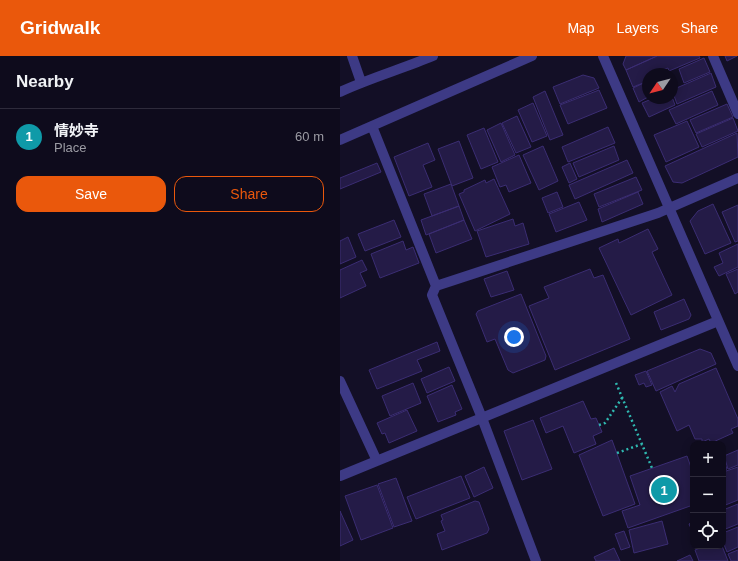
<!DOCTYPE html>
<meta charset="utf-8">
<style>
:root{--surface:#0e0b1c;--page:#171425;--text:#f1f3f6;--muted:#9b9ba3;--line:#2e2b3b;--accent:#ea580c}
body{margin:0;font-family:Helvetica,"Noto Sans JP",sans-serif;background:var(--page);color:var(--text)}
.controls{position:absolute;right:12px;bottom:12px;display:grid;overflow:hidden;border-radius:8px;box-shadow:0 2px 10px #0003}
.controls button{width:36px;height:36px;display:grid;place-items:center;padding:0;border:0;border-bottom:1px solid var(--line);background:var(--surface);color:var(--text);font:20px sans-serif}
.compass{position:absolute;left:302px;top:12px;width:36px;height:36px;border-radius:50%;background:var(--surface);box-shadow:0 2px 10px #0003;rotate:235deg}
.you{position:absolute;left:174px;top:281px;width:14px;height:14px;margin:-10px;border:3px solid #fff;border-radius:50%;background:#1a73e8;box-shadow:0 0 0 6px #1a73e833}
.badge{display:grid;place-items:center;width:26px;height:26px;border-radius:50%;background:var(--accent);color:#fff;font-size:13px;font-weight:700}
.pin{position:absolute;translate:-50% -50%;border:2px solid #fff;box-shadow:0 1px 4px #0006}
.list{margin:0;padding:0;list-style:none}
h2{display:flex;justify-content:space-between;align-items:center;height:52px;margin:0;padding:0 16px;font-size:17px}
h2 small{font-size:13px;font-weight:400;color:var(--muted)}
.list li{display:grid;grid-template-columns:26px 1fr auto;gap:12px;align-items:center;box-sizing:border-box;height:56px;padding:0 16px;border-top:1px solid var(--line)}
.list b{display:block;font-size:15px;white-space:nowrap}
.list p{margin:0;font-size:13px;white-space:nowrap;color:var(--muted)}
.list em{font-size:13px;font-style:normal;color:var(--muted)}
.actions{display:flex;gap:8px;padding:12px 16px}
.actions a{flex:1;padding:9px 0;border:1px solid var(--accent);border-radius:12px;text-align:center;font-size:14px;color:var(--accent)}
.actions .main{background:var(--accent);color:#fff}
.icon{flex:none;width:22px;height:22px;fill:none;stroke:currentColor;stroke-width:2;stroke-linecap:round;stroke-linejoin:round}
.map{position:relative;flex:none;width:398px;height:505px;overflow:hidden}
header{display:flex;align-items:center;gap:24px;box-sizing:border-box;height:56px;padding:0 20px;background:var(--accent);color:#fff}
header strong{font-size:19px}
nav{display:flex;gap:22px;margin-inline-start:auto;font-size:14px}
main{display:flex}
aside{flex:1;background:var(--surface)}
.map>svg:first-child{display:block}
.building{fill:#241b47;stroke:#3b2d73}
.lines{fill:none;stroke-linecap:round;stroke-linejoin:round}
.path{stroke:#2fb8b0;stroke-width:2.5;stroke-dasharray:2 3;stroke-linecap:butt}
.minor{stroke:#3d3a85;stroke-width:10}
</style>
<header>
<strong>Gridwalk</strong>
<nav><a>Map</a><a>Layers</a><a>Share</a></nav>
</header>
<main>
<aside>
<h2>Nearby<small></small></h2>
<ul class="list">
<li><span class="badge" style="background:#0f9aa8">1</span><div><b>情妙寺</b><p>Place</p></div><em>60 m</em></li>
</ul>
<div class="actions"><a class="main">Save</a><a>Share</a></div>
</aside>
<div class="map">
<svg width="398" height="505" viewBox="0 0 398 505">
<rect width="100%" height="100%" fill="#130f26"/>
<path class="building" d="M 286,0 L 317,0 L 286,14 L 283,8 Z
M 317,0 L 359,0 L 360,2 L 329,15 L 328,12 L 323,14 L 324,18 L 308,18 L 308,25 L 293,31 L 286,14 Z
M 385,0 L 397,0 L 387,5 Z
M 364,2 L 370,16 L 344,27 L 339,13 Z
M 371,17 L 376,31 L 337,48 L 332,34 Z
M 243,19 L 254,22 L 259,32 L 220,48 L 213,31 Z
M 308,25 L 308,41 L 299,46 L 293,32 Z
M 259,34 L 267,52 L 228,68 L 220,49 Z
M 205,35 L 223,79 L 210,84 L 193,41 Z
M 372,35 L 378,49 L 336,68 L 329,54 Z
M 332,41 L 335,49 L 309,61 L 302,47 L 314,42 Z
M 193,47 L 207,80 L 192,86 L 178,54 Z
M 387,48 L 393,61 L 356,77 L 350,64 Z
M 177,60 L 191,91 L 176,97 L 162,67 Z
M 393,62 L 398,75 L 362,91 L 356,78 Z
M 347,65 L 359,91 L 326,106 L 314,79 Z
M 161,67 L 175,99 L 161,106 L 147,74 Z
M 268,71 L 275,87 L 228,106 L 222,91 Z
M 144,72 L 158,106 L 141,113 L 127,79 Z
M 397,77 L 398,101 L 342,127 L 333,126 L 325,110 Z
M 119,85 L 133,122 L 112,130 L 98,93 Z
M 88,87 L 95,104 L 83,109 L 92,131 L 69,140 L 54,101 Z
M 203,90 L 218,125 L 199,134 L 183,99 Z
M 274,90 L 279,104 L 239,121 L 233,107 Z
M 179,99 L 191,127 L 169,136 L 166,129 L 160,131 L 152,111 Z
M 287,104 L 293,117 L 235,143 L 229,129 Z
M 37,107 L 41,116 L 0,133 L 0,122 Z
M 230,107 L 237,123 L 229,127 L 222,111 Z
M 296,121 L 302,134 L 259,151 L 254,138 Z
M 154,123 L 170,158 L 135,175 L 119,138 L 124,136 L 124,134 L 145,124 L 146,127 Z
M 111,128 L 119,150 L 92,160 L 84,138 Z
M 217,136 L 223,151 L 208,157 L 202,142 Z
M 298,136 L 303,148 L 262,166 L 258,153 Z
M 239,146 L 247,164 L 216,176 L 209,158 Z
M 373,148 L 391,187 L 365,198 L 350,165 L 358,155 Z
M 398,149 L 398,185 L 395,186 L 382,156 Z
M 119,150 L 124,164 L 86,179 L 81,164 Z
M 173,163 L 175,170 L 183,167 L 189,188 L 146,201 L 137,175 Z
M 54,164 L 61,181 L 25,195 L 18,178 Z
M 124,164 L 132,183 L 96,197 L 89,178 Z
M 308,173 L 318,193 L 312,196 L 332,239 L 291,259 L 259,192 L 278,183 L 279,187 Z
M 8,181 L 16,201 L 0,208 L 0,185 Z
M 63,185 L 66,194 L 73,191 L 79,207 L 40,222 L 31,198 Z
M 398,188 L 398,211 L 379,220 L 374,211 L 383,207 L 379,197 Z
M 22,204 L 27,214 L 20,217 L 26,230 L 0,242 L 0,214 Z
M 250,213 L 254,222 L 263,219 L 290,283 L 215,314 L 189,250 L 209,242 L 204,231 Z
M 398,213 L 398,236 L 395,238 L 386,218 Z
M 167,215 L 174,234 L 151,241 L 144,223 Z
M 181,238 L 206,300 L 205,304 L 173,317 L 168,314 L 155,283 L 147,286 L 136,258 L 138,255 Z
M 344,243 L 351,259 L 349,263 L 321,274 L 314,256 Z
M 97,286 L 100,295 L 77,304 L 82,315 L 37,333 L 29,314 Z
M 360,293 L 371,297 L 376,308 L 316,335 L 307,315 Z
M 109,311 L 115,325 L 87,337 L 81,323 Z
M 376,312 L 398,363 L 398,370 L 391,373 L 393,377 L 371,387 L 369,383 L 362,386 L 362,383 L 355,383 L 349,369 L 337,375 L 320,336 L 332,330 L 335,336 L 339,328 Z
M 306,315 L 312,329 L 306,331 L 304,327 L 299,329 L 295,319 Z
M 73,327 L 81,347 L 50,360 L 42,340 Z
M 112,329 L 122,353 L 115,356 L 116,359 L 98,366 L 87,340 Z
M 243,345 L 251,363 L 256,362 L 262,376 L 253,380 L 256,388 L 234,397 L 223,370 L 206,377 L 200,362 Z
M 67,354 L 77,375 L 49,387 L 45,377 L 42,378 L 37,367 Z
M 193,364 L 212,413 L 182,424 L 164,375 Z
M 272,384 L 295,448 L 263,460 L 239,399 Z
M 398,394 L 398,409 L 388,413 L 384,400 Z
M 347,400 L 353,417 L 353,449 L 288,472 L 282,455 L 300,449 L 290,420 Z
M 383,402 L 387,413 L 383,415 Z
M 144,411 L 153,432 L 134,441 L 125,420 Z
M 398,411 L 398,444 L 383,450 L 383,416 Z
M 121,420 L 130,442 L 76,463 L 67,441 Z
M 56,422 L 72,465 L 54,471 L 38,428 Z
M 37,429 L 53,472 L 21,484 L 5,440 Z
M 135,445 L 139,446 L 149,473 L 147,477 L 102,494 L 97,478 L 105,475 L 101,465 L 103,464 L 101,459 Z
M 398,448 L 398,468 L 383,474 L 383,454 Z
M 0,455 L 13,484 L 0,490 Z
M 322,465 L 328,488 L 294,497 L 289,474 Z
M 353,466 L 353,477 L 349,468 Z
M 398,471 L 398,491 L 387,496 L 383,486 L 383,477 Z
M 284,475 L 290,491 L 281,494 L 275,478 Z
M 365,490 L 382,490 L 388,505 L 359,505 L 355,494 Z
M 274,492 L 280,505 L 256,505 L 254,501 Z
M 398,494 L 398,505 L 391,505 L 388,498 Z
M 350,499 L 353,505 L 337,505 Z"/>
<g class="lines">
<path class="path" d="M 276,327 L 312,412
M 259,369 L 265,367 L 282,342
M 277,397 L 302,388"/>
<path class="minor" d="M 12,0 L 21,26
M 263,0 L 398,310
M 373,0 L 398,58
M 0,36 C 30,22 62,13 93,0
M 32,70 L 96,230 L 92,239 L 142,362 L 196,505
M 0,84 L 192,0
M 96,230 L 318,157 L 398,122
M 0,325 L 37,405
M 0,420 L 378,265"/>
</g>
</svg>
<div class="controls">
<button>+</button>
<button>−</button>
<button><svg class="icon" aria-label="locate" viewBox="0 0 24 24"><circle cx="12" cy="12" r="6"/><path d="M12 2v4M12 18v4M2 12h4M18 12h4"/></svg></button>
</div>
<svg class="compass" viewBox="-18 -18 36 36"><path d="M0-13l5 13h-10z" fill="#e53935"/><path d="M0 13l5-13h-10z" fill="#9b9ba3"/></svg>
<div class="you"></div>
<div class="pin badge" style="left:324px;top:434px;background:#0f9aa8">1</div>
</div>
</main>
